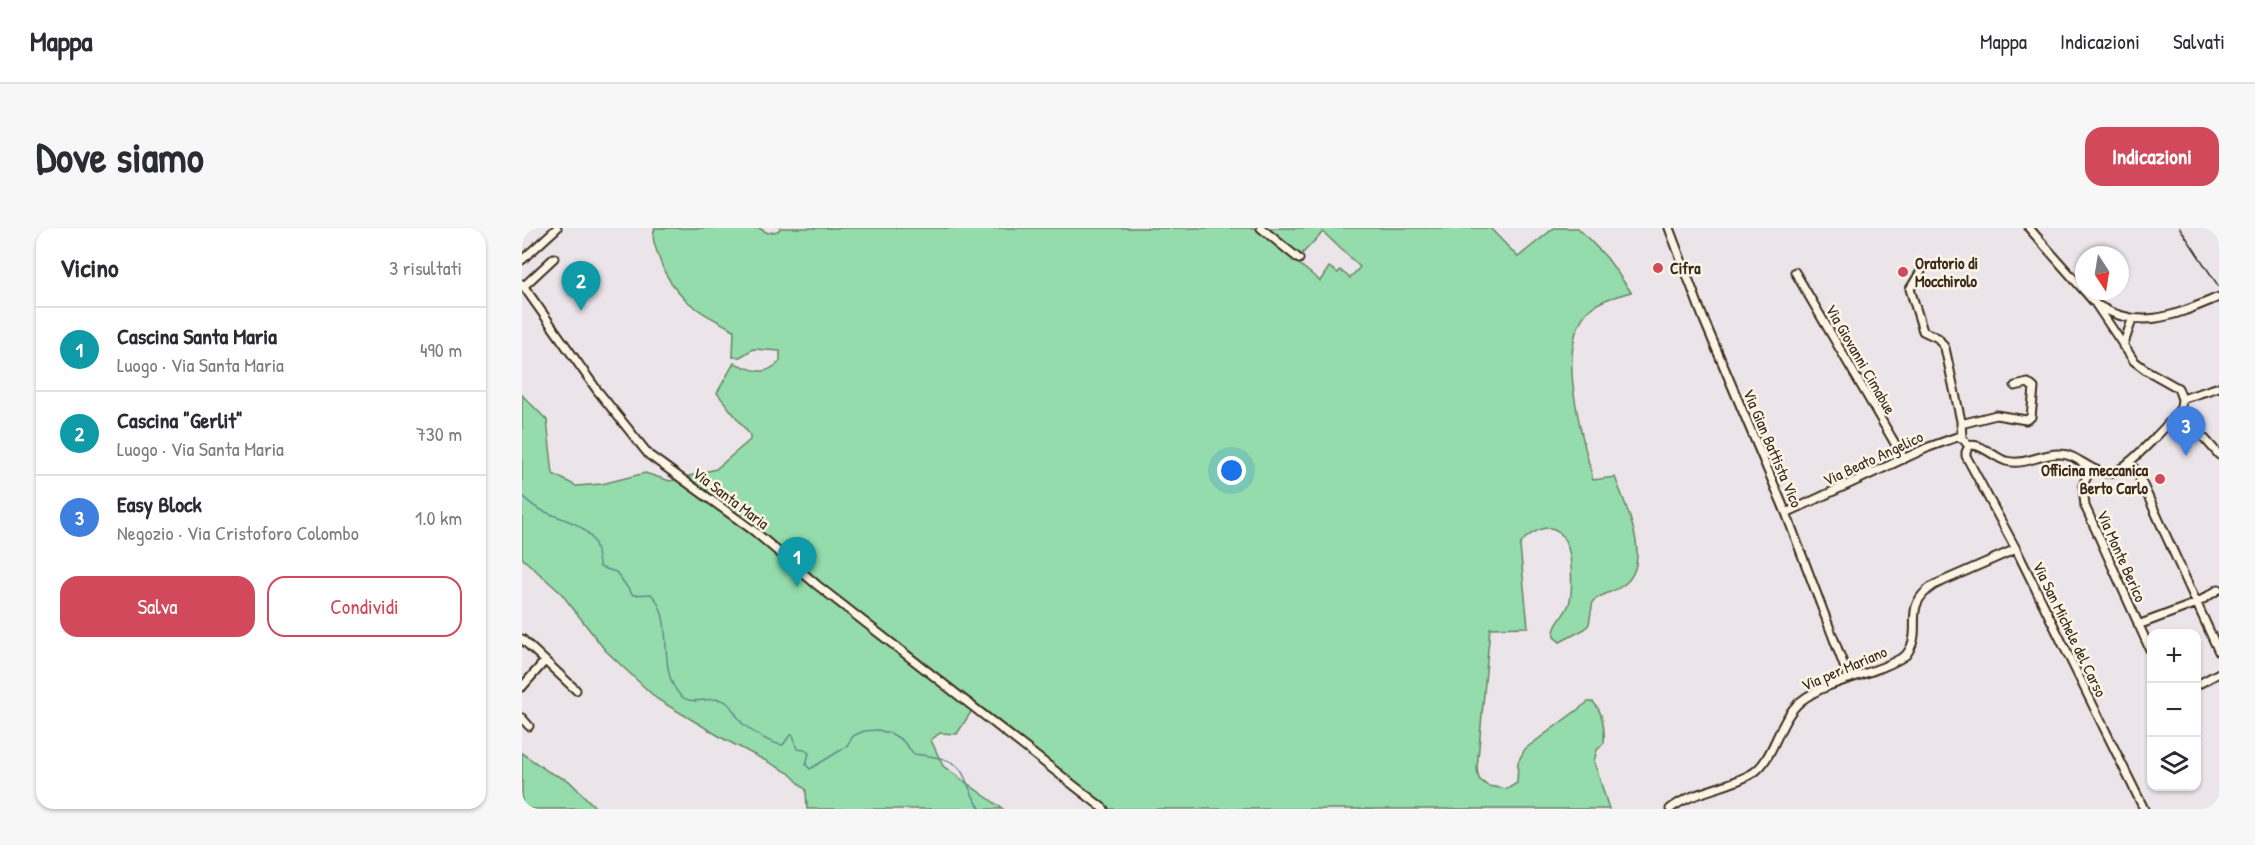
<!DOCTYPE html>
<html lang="it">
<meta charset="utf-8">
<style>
:root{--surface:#fff;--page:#f7f7f7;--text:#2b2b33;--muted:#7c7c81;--line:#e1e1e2;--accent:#d1495b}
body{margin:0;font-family:"Patrick Hand",sans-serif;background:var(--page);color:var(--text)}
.controls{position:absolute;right:18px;bottom:18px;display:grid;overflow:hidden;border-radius:12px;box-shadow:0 2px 4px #0004}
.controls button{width:54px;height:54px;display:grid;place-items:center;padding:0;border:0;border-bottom:2px solid var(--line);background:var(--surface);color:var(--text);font:30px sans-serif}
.compass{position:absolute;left:1553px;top:18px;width:54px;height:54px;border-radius:50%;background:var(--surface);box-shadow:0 2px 4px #0004;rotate:168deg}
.you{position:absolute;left:710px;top:243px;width:21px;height:21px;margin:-15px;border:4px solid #fff;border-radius:50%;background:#1a73e8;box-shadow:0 0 0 9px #1a73e833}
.badge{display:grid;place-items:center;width:39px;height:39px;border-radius:50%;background:var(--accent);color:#fff;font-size:20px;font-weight:700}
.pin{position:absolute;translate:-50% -50px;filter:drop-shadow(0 2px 3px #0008)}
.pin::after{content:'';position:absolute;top:32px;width:21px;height:18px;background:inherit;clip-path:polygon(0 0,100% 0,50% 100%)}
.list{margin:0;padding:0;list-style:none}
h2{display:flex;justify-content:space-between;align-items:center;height:78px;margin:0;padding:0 24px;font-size:26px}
h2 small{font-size:20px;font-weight:400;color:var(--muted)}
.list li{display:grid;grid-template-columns:39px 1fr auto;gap:18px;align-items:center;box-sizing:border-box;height:84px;padding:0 24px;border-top:2px solid var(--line)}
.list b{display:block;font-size:22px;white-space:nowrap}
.list p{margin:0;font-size:20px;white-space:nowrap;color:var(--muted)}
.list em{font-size:20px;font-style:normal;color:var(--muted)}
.actions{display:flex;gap:12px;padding:18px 24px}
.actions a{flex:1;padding:14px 0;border:2px solid var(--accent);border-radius:18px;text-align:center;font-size:21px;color:var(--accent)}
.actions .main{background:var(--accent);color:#fff}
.icon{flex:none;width:33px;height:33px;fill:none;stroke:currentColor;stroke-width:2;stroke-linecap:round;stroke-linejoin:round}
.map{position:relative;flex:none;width:1697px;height:581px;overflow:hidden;border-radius:18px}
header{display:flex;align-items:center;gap:36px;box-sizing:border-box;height:84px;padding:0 30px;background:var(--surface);border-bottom:2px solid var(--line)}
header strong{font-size:28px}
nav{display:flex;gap:33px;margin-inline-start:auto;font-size:21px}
.intro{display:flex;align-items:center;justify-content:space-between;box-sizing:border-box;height:144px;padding:0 36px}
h1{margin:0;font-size:42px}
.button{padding:15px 27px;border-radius:18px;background:var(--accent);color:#fff;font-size:21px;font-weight:700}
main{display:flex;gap:36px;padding:0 36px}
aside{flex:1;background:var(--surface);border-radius:18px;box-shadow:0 2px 4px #0004}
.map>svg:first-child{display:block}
.green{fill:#94dcab;stroke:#688364;stroke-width:1.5}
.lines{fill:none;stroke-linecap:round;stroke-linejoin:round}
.stream{stroke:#618a8b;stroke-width:1.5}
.minor-casing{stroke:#3b2a1e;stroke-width:11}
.minor{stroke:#fcf5e5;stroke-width:7}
.rail{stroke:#3b2a1e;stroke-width:1.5}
.poi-dot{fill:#d1495b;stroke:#fcf5e5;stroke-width:2}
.labels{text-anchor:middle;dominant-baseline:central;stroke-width:5;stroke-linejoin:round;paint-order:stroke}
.poi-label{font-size:16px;font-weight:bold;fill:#3b2a1e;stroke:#fcf5e5;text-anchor:start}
.street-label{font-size:16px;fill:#3b2a1e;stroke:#fcf5e5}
</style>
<header>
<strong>Mappa</strong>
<nav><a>Mappa</a><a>Indicazioni</a><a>Salvati</a></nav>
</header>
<div class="intro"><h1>Dove siamo</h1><a class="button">Indicazioni</a></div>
<main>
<aside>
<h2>Vicino<small>3 risultati</small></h2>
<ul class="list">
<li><span class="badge" style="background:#0f9aa8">1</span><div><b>Cascina Santa Maria</b><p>Luogo · Via Santa Maria</p></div><em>490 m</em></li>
<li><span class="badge" style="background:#0f9aa8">2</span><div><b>Cascina &quot;Gerlit&quot;</b><p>Luogo · Via Santa Maria</p></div><em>730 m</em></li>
<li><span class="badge" style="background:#3f7fe0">3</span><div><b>Easy Block</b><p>Negozio · Via Cristoforo Colombo</p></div><em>1.0 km</em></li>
</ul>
<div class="actions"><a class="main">Salva</a><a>Condividi</a></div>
</aside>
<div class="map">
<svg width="1697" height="581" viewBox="0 0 1697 581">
<rect width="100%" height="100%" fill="#ebe5e9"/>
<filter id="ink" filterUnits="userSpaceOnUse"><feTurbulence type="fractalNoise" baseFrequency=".0167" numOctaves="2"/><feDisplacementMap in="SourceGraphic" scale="12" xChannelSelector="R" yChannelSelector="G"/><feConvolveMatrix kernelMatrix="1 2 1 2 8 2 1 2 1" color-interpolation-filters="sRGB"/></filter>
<g filter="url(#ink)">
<path class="green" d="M 133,0 L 237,0 L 246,5 L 256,3 L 258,0 L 733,0 L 798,53 L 807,39 L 816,45 L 818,42 L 828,50 L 838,39 L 801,4 L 779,27 L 746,0 L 968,0 L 996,29 L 1032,0 L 1056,0 L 1085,30 L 1109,64 C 1096,68 1077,72 1067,82 C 1031,117 1061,209 1071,252 L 1093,249 C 1103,277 1133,336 1100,358 C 1091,364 1080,366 1071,373 L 1067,396 L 1063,401 L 1038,414 L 1032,409 C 1030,397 1043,388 1047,376 C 1051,365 1050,331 1046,320 C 1040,300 1028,295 1011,305 C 1005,309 1001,311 998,318 L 1006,399 L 968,400 L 955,541 L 957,551 L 966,558 L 985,561 L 995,555 L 996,534 L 1003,521 L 1066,474 L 1071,474 C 1081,483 1083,502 1082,515 L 1075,522 L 1072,533 L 1087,581 L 582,581 L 452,479 L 435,506 L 418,505 L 409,512 L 421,538 L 481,581 L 285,581 L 284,562 L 267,545 L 202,511 L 135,471 L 83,422 L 39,365 L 0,330 L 0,167 L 25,192 L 31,246 L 54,258 L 80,256 L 123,245 L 148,253 L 194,241 L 228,212 L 228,207 L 195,165 L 212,135 C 232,142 242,150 258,133 L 258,123 L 231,121 L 218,129 L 211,129 L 212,102 C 174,82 150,70 136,27 C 133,17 129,10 133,0 Z
M 0,525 L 27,544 L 47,553 L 75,581 L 0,581 Z"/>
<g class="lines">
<path class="stream" d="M 0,266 C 17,292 54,285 71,312 C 76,319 75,331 78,339 L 94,344 L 111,367 L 129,366 C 155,392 133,443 159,468 C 171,479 191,466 204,474 C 211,479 215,490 221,496 C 230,504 249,516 261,517 L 268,507 L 271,507 L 275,521 L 283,522 L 287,525 L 284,537 L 288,541 L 324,519 L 331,508 L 342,503 L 356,502 L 370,506 L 380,512 L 392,526 C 407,528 426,529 437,540 C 445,548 448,569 459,581
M 0,579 L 3,581"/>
<g class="minor-casing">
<path id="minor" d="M 739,0 L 777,31
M 1147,0 L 1182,92 L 1264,285 L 1327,451
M 0,32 L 35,0
M 1401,40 L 1388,61 L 1401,103 L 1416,110 L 1423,120 L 1439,193 L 1440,210
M 1273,44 L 1382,231
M 0,56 L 75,162 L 127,227 L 232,303 L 295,357 L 582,581
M 2,58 L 32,30
M 1577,78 C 1620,104 1655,86 1697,69
M 1601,118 L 1610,92
M 1660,171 L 1697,159
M 1658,182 L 1697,227
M 1439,196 L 1474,187 L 1504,192 L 1509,189 L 1512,160 L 1506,155 L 1493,158
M 1447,218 C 1458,214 1473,230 1484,233 C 1504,238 1519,225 1538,226 C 1554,226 1565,241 1580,244 C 1586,246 1592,245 1598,241 C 1611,233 1652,192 1659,179 L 1660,171 L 1656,160 L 1624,142 L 1612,133 L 1573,75 L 1507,0
M 1447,218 L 1444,224 L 1444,228 L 1494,321 L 1622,581
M 1607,234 L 1615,244 L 1697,424
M 1569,240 L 1561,257 L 1563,278 L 1630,426
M 1264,285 L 1407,219 L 1435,209 L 1440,210 L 1447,218
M 1616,397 L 1675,375 L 1697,361
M 0,411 L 54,462
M 1675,457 L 1697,445
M 0,459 L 22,434
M 0,490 L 7,498
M 1148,581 C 1172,562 1205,561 1231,545 C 1252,532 1256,492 1279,473 C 1309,450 1353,448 1384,427 C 1404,401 1377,380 1412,357 L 1494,321"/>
</g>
<use href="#minor" class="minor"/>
<path class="rail" d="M 1658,0 L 1697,59"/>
</g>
</g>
<g class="poi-dot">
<circle cx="1136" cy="40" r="6"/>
<circle cx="1381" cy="44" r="6"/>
<circle cx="1638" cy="251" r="6"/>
</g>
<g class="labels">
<g class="poi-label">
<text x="1393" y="35">Oratorio di<tspan x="1393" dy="18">Mocchirolo</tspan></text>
<text x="1148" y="40">Cifra</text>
<text x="1626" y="242" text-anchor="end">Officina meccanica<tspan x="1626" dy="18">Berto Carlo</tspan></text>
</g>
<g class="street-label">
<text transform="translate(1339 131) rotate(60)">Via Giovanni Cimabue</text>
<text transform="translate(1251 220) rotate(67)">Via Gian Battista Vico</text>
<text transform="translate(1351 230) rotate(-25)">Via Beato Angelico</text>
<text transform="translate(209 270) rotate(37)">Via Santa Maria</text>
<text transform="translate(1600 328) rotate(66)">Via Monte Berico</text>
<text transform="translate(1548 401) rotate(64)">Via San Michele del Carso</text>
<text transform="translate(1322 440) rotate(-23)">Via per Mariano</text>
</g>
</g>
</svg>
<div class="controls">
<button>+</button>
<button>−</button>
<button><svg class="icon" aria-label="layers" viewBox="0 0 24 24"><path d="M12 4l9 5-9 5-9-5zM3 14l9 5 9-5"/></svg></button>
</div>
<svg class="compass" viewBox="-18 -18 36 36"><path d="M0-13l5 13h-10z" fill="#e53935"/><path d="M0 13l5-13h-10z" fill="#7c7c81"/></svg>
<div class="you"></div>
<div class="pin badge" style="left:275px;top:359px;background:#0f9aa8">1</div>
<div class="pin badge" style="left:59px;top:83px;background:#0f9aa8">2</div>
<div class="pin badge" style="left:1664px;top:228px;background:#3f7fe0">3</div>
</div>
</main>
